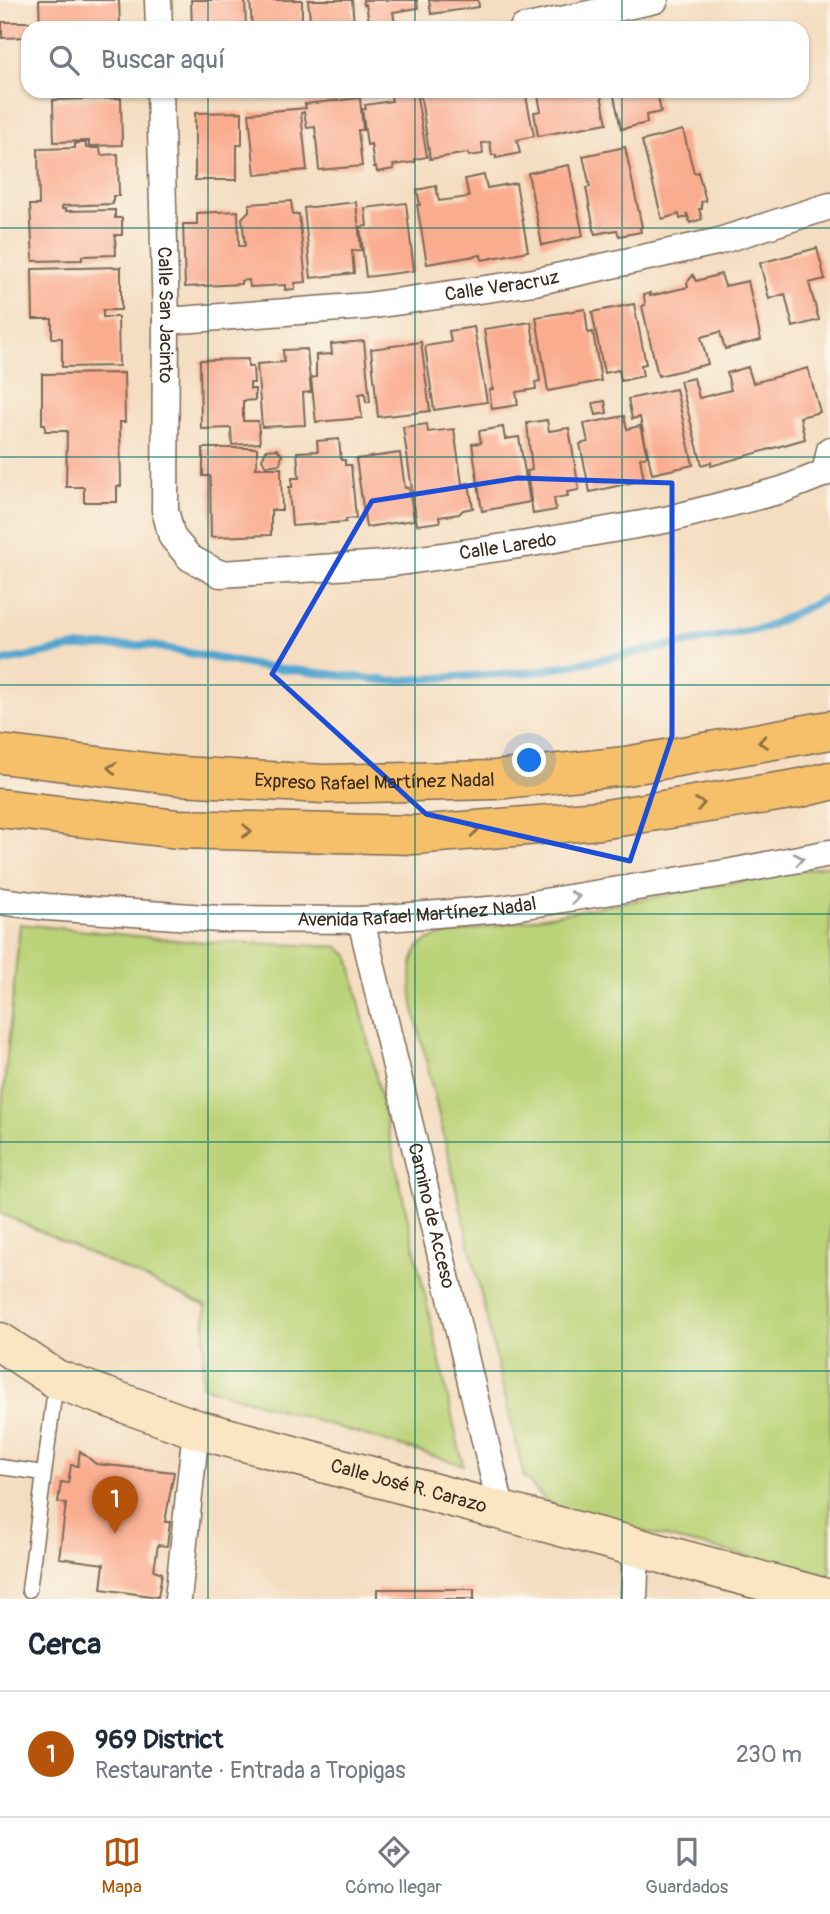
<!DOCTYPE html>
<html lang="es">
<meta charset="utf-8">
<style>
:root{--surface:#fff;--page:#f2f2f3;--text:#1f2937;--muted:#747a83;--line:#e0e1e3;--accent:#b45309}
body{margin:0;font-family:Pangolin,sans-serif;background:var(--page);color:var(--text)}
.you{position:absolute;left:530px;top:761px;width:24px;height:24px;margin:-18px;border:5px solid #fff;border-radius:50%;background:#1a73e8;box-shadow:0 0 0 10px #1a73e833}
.badge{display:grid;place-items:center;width:46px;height:46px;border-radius:50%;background:var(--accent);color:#fff;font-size:23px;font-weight:700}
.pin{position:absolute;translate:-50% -58px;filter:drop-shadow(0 2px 4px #0008)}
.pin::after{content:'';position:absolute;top:37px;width:24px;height:21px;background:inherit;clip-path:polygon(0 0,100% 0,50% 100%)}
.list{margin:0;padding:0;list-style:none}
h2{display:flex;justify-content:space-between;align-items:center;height:91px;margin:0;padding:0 28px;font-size:30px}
h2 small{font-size:23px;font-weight:400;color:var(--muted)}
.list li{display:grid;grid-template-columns:46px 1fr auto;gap:21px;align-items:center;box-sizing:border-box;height:126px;padding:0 28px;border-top:2px solid var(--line)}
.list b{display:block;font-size:26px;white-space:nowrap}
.list p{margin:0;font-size:23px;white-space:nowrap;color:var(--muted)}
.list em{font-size:23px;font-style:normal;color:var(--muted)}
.icon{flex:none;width:38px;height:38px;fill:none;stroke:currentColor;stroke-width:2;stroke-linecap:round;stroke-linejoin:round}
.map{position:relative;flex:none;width:830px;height:1599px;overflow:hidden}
.search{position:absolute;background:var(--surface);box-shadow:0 2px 5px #0004;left:21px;right:21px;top:21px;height:77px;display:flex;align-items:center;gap:18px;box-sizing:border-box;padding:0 24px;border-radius:21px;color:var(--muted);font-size:26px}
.sheet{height:217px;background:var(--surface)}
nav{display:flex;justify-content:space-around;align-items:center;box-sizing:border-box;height:98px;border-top:2px solid var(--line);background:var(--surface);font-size:19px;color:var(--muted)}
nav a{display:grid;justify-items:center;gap:4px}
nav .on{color:var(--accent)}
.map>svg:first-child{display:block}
.green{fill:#bbd378;stroke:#7b7e4b;stroke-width:2}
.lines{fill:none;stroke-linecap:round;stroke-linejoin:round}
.stream{stroke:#54a6cf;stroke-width:8}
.building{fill:#faac8f}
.lane-casing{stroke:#7c6957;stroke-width:17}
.street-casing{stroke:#7c6957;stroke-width:29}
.secondary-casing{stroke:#7c6957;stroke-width:41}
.highway-casing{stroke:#7c6957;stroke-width:41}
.lane{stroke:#fff;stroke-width:14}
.street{stroke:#fff;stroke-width:26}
.secondary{stroke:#fbe6c4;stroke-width:38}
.highway{stroke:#f6c06b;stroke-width:38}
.oneway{stroke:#8f6e41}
.oneway2{stroke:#a79f9a}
.marked{fill:none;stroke:#1d4ed8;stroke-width:5;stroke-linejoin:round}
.grid{fill:none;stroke:#0f766e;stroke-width:2;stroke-opacity:0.55}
.labels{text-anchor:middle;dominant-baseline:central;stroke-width:5;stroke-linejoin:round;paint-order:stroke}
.street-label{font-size:19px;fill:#3b2a1e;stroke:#fbf7ec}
</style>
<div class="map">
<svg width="830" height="1599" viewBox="0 0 830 1599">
<rect width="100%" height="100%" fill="#fbf7ec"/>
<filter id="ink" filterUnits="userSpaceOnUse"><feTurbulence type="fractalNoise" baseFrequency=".0143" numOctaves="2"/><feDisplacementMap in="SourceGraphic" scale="14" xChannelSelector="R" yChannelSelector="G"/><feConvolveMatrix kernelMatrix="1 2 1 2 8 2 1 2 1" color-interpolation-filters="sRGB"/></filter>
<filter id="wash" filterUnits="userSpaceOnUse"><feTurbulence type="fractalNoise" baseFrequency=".00686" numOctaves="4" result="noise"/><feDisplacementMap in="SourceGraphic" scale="28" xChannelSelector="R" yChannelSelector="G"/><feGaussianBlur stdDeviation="1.57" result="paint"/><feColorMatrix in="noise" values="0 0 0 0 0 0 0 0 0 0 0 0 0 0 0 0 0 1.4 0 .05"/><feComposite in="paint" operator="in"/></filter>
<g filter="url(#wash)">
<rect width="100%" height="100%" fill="#f4ddc0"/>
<path class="green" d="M 830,865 L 830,1575 L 583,1518 L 547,1502 L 524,1477 L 413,1005 C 412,988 407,962 419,947 C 423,942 433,939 439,936 Z
M 20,924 L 184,941 L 330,946 L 338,947 L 349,956 L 463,1465 L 202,1386 L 206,1306 L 0,1213 L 0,1128 Z"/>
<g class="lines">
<path class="stream" d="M 0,662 L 75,647 L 148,645 L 257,666 L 390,681 L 534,672 L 764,628 L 830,596"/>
</g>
<g id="blocks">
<path class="building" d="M 39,0 L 119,0 L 120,28 L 40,28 Z
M 191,0 L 245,0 L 246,28 L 192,28 Z
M 250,0 L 302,0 L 302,28 L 278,28 L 278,25 L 252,27 Z
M 308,0 L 352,0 L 354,25 L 311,28 Z
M 363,0 L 417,0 L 418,8 L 393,12 L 395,24 L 370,28 L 366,4 L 364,5 Z
M 429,0 L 478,0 L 479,7 L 431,14 Z
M 2,22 L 30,22 L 28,37 L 2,38 Z
M 390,91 L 416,91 L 427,157 L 415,159 L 415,162 L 393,165 L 394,169 L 377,172 L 376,167 L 374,167 L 371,144 L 367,145 L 362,109 L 366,109 L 365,105 L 392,101 Z
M 420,91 L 525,91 L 534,136 L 517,140 L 520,153 L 496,158 L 496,155 L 492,155 L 490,142 L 482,143 L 483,154 L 469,156 L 468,153 L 430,159 Z
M 537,91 L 600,91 L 607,123 L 538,136 L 534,112 L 541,111 Z
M 613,91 L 657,91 L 661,112 L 646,115 L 647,123 L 621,129 Z
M 121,98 L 122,145 L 89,146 L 89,141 L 54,142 L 53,100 Z
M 360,98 L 363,130 L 358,130 L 362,166 L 319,170 L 315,127 L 307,128 L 304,112 L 301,113 L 307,170 L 255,175 L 249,113 L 306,108 L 305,104 Z
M 242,112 L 242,145 L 237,145 L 237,180 L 195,180 L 195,113 Z
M 683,130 L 694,173 L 698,172 L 706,201 L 701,202 L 702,209 L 699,209 L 702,219 L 690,223 L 687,213 L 687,217 L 680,219 L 679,214 L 662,219 L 642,141 Z
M 75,143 L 86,143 L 86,148 L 100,148 L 101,155 L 118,154 L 119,196 L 113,196 L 113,204 L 62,206 L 62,209 L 66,209 L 66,211 L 115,210 L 115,218 L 122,218 L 122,235 L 115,235 L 116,255 L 82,256 L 82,260 L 33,261 L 30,205 L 39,205 L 38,149 L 75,148 Z
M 625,147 L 642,227 L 640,228 L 641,232 L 619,236 L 617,230 L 595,234 L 586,188 L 590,187 L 583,156 Z
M 569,165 L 583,236 L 542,245 L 528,173 Z
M 484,175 L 487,188 L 516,183 L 528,251 L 482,260 L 481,255 L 427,264 L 417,205 L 420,205 L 417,190 L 436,186 L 439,201 L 469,197 L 465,179 Z
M 291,201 L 293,215 L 299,214 L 306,282 L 295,283 L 295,289 L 285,290 L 285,285 L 250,287 L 249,280 L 241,281 L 241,284 L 185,287 L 183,224 L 197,224 L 197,213 L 238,211 L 239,246 L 245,246 L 242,218 L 249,211 L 249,204 Z
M 356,202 L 361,250 L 352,251 L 354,273 L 311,278 L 304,208 Z
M 406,203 L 414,271 L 366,277 L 360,227 L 367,226 L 365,208 Z
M 817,248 L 825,279 L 809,283 L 819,320 L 793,327 L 785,294 L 769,299 L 760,263 Z
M 121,267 L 121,310 L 103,310 L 103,317 L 118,317 L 119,366 L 62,367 L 62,338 L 52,338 L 52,319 L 33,319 L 32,269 Z
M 721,274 L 725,286 L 748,281 L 761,340 L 725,349 L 720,332 L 701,337 L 708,364 L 658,376 L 642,306 L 645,305 L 644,295 L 650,293 L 650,296 L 688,287 L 687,283 L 693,275 L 696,281 Z
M 634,304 L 646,364 L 641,365 L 643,376 L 621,381 L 619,370 L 604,373 L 592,312 Z
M 585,309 L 588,333 L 593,332 L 601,381 L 548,391 L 536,317 Z
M 531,322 L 540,381 L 535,382 L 536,389 L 516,392 L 518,405 L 492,409 L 489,390 L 493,389 L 484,329 Z
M 474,327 L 487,402 L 434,410 L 425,346 L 451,342 L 449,331 Z
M 364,341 L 370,402 L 366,402 L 365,393 L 359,394 L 362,418 L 316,422 L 311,378 L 316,377 L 316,355 L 332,354 L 331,344 Z
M 421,342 L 430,411 L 378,417 L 371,349 Z
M 307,349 L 311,392 L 303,393 L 305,425 L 262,427 L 257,364 L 284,362 L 283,350 Z
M 248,359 L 248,367 L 253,367 L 254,383 L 250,383 L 250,389 L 255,389 L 255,400 L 243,401 L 243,421 L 258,421 L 260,443 L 232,445 L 231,428 L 201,429 L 200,360 Z
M 748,367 L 753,383 L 808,368 L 820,412 L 800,417 L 805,439 L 711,466 L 711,462 L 702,465 L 680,381 L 694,378 L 699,398 L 731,390 L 727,373 Z
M 124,373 L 125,422 L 120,422 L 121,486 L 117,487 L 117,502 L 84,502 L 84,487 L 66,487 L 67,431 L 45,431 L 45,424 L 42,424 L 42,374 Z
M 676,389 L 693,465 L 652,474 L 640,417 L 632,419 L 628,399 Z
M 605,401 L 607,413 L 596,415 L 593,403 Z
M 624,416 L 627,429 L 640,426 L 647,456 L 640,458 L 644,480 L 590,492 L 580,444 L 588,442 L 584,424 Z
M 547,420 L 549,431 L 569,428 L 579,490 L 567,492 L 568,496 L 554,498 L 556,510 L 533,514 L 527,471 L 532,470 L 527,423 Z
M 427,424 L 428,432 L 454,429 L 462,484 L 469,483 L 473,508 L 463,510 L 459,514 L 439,517 L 440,522 L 417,525 L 403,427 Z
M 503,427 L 505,439 L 519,437 L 530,502 L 482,511 L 472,444 L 481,443 L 479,431 Z
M 339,439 L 341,460 L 345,460 L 345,465 L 351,465 L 356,518 L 346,519 L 346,522 L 292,526 L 289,487 L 292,487 L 292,478 L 299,478 L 297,452 L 318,451 L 317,441 Z
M 203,448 L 257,448 L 257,465 L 255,468 L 281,468 L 282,510 L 271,510 L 271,535 L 211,537 L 210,476 L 203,476 Z
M 277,449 L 282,455 L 280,464 L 266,466 L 262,459 L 266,450 Z
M 400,453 L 405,488 L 409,488 L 414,520 L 366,527 L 356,459 Z
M 80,1451 L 96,1464 L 174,1472 L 165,1522 L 170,1522 L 167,1546 L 158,1545 L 154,1570 L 162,1573 L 158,1597 L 101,1589 L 104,1564 L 59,1558 L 66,1504 L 58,1502 L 61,1482 L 68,1483 L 71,1465 L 78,1466 Z
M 377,1589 L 474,1589 L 474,1599 L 377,1599 Z"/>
</g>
</g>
<g filter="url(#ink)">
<use href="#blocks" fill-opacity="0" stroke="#7c6957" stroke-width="2"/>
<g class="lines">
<g class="lane-casing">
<path id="lane" d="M 0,1467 L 44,1473
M 29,1590 L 56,1381"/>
</g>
<g class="street-casing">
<g id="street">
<path d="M 158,0 L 159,28"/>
<path d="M 523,28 L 655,0"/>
<path id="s1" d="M 160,91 L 166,321 L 165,510 L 172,537 L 190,558 L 220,574 L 386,564 L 526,544 L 665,520 L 782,490 L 825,473 L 830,450"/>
<path id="s2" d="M 166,321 L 367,306 L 534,282 L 716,242 L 830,206"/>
<path id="s3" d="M 0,901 L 47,907 L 220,919 L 361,920 L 501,909 L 731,872 L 830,853"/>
<path id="s4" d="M 361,920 L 502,1512"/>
<path d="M 178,1599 L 196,1429"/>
<path d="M 634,1599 L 636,1547"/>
</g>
</g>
<g class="secondary-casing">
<g id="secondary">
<path id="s5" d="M 0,1342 L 56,1379 L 196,1429 L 830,1599"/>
</g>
</g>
<g class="highway-casing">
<g id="highway">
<path id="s6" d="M 0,754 L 180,776 L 324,784 L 495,780 L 626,766 L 830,730"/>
<path d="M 0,808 L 178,829 L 414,835 L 600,820 L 796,789 L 830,781"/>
</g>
</g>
<use href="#lane" class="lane"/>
<use href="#street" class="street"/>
<use href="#secondary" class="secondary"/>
<use href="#highway" class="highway"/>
</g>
<defs><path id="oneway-chevron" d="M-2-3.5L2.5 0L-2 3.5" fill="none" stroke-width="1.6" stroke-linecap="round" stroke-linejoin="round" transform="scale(1.75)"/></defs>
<g class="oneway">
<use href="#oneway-chevron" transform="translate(763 742) rotate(170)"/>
<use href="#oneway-chevron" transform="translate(112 768) rotate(-173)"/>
<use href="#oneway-chevron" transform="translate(700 804) rotate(-9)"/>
<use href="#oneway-chevron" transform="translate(474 830) rotate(-5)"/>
<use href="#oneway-chevron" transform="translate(247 831) rotate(2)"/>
</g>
<g class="oneway2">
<use href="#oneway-chevron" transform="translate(799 859) rotate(-11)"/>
<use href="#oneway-chevron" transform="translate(575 897) rotate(-9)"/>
</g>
</g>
<path class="marked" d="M 518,478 L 672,483 L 672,736 L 630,861 L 426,814 L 272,674 L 372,501 Z"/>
<path class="grid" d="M 208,0 L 208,28M 415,0 L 415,28M 622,0 L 622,28M 208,91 L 208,1599M 415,91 L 415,1599M 622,91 L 622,1599M 0,228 L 830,228M 0,457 L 830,457M 0,685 L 830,685M 0,914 L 830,914M 0,1142 L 830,1142M 0,1371 L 830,1371"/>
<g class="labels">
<g class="street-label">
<text stroke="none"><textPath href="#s2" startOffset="338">Calle Veracruz</textPath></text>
<text stroke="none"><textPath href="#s1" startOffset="224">Calle San Jacinto</textPath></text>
<text stroke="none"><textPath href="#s1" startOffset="798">Calle Laredo</textPath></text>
<text stroke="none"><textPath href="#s6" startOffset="376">Expreso Rafael Martínez Nadal</textPath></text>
<text stroke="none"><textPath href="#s3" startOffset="418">Avenida Rafael Martínez Nadal</textPath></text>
<text stroke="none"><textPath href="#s4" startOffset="304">Camino de Acceso</textPath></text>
<text stroke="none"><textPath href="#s5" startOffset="436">Calle José R. Carazo</textPath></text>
</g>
</g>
</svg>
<div class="you"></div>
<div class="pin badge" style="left:115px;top:1534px">1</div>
<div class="search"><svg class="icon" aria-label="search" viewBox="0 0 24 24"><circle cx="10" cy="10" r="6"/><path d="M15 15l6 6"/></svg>Buscar aquí</div>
</div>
<section class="sheet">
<h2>Cerca<small></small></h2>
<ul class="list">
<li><span class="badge">1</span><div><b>969 District</b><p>Restaurante · Entrada a Tropigas</p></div><em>230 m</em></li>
</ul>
</section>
<nav>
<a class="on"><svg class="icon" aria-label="map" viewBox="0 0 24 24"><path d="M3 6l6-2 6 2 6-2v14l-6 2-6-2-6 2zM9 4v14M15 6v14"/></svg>Mapa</a>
<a><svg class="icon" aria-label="directions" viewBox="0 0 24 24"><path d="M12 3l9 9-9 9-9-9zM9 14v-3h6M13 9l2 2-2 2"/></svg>Cómo llegar</a>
<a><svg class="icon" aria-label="saved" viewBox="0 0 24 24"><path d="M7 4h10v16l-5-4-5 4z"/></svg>Guardados</a>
</nav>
